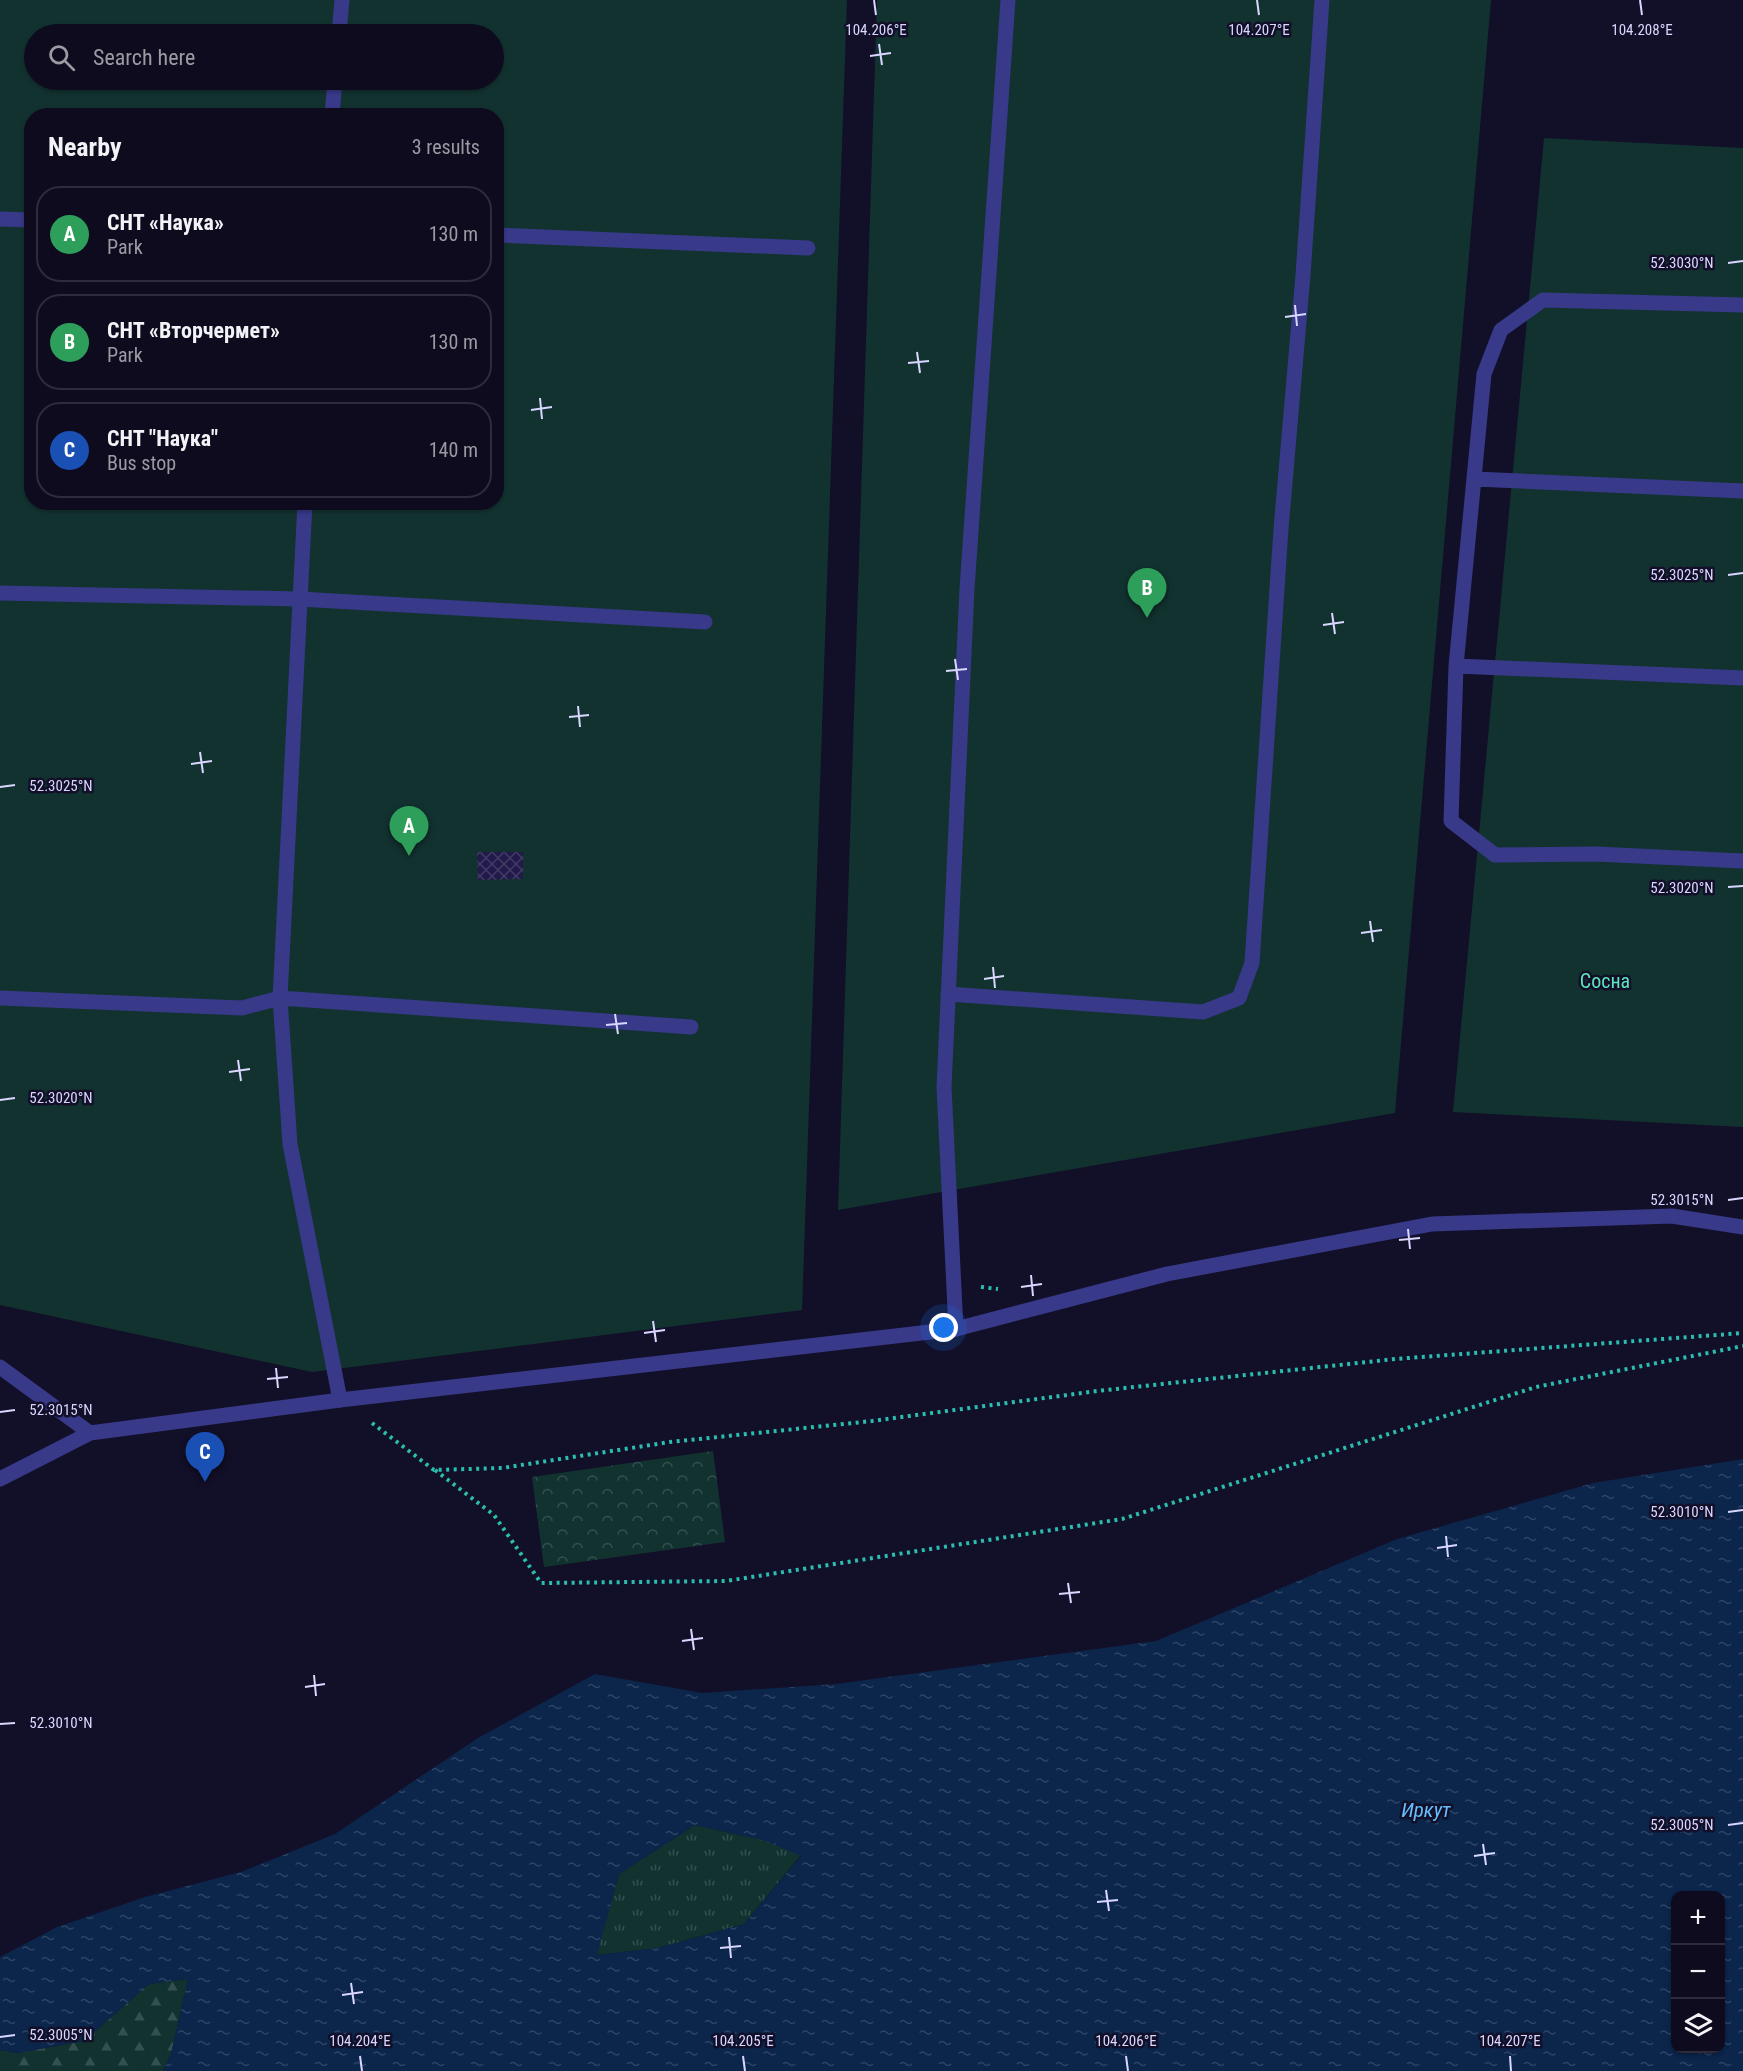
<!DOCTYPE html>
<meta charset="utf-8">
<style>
:root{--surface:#0e0b1e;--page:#171427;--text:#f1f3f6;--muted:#9b9ba4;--line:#2e2b3c;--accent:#d93025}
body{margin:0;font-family:"Roboto Condensed",sans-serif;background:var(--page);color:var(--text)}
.controls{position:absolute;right:18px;bottom:18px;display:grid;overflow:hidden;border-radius:12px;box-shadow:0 2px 4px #0004}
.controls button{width:54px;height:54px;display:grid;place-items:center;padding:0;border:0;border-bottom:2px solid var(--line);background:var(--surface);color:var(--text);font:30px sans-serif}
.you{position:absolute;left:944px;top:1328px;width:21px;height:21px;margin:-15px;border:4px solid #fff;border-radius:50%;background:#1a73e8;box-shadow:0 0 0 9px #1a73e833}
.badge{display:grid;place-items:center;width:39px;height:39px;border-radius:50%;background:var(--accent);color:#fff;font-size:20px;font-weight:700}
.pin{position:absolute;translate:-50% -50px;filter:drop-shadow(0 2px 3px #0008)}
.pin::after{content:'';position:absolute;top:32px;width:21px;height:18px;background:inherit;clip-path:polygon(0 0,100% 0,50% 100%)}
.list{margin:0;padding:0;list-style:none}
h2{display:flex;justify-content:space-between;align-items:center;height:78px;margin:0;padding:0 24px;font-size:26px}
h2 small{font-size:20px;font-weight:400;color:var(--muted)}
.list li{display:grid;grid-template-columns:39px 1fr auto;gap:18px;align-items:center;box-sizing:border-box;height:96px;margin:0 12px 12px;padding:0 12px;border:2px solid var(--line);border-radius:24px}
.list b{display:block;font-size:22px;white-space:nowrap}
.list p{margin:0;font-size:20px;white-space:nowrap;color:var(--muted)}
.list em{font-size:20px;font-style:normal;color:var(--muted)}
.icon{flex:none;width:33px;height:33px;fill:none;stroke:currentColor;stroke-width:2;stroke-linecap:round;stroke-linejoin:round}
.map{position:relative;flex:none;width:1743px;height:2071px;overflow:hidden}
.search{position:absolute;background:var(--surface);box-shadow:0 2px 4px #0004;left:24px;top:24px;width:480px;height:66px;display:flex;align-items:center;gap:15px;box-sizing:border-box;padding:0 21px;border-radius:33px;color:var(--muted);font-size:22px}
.panel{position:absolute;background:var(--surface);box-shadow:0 2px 4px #0004;left:24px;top:108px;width:480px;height:402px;border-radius:24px}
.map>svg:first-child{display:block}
.grass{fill:url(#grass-tufts)}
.forest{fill:url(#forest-firs)}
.park{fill:url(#park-crowns)}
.garden{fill:#123230;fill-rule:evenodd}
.water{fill:url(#water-ripples);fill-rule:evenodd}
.building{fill:url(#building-cross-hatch)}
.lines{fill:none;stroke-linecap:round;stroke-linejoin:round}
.path{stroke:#2bbeae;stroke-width:4;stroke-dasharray:3 4.5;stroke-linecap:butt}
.service{stroke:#383989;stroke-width:15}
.minor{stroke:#383989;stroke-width:15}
.ticks{fill:none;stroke:#d9d6ff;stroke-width:2}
.labels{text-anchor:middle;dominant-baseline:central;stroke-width:5;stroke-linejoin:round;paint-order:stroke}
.park-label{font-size:20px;fill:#5de4bc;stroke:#120f28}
.water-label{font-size:21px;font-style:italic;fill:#64beff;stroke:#120f28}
.ticks-label{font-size:15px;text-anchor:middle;fill:#d9d6ff;stroke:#120f28;stroke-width:5;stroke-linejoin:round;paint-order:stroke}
</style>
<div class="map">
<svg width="1743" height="2071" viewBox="0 0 1743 2071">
<defs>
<pattern id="grass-tufts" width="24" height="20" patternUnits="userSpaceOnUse" patternTransform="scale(1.5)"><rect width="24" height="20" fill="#123230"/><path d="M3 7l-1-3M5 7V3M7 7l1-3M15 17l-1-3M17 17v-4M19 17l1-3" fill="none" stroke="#344f4f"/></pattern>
<pattern id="forest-firs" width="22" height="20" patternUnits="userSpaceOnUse" patternTransform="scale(1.5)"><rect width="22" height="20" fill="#123230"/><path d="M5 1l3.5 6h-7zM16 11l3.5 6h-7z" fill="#344f4f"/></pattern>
<pattern id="park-crowns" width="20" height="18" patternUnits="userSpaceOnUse" patternTransform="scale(1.5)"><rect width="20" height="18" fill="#123230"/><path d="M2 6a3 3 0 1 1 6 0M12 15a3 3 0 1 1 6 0" fill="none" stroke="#344f4f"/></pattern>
<pattern id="water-ripples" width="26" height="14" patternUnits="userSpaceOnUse" patternTransform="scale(1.5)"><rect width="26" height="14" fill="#0b254b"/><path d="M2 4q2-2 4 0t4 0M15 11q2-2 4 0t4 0" fill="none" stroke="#2e4466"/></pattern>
<pattern id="building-cross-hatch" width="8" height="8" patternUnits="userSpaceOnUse" patternTransform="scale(1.5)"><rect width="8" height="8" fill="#221a4a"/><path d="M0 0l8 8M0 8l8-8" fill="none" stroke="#423b65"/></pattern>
</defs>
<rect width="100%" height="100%" fill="#120f28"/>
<path class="grass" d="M 695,1825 L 763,1840 L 801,1855 L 744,1924 L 658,1948 L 596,1955 L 619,1874 Z"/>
<path class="forest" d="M 188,1979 L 171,2054 L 163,2071 L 0,2071 L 0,2050 L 17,2053 L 84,2041 L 149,1984 Z"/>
<path class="park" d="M 713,1451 L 725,1542 L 544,1567 L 532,1477 Z"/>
<path class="garden" d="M 0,0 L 847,0 L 802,1310 L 312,1372 L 0,1305 ZM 34,34 L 494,34 L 494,80 L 34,80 ZM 32,116 L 496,116 L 496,502 L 32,502 Z
M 877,0 L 1491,0 L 1395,1113 L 838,1210 Z
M 1544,138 L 1743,148 L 1743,1127 L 1453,1112 Z"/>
<path class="water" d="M 1743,1459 L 1743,2071 L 163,2071 L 171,2054 L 188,1979 L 149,1984 L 84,2041 L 17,2053 L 0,2050 L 0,1957 L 57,1927 L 145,1897 L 241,1872 L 335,1834 L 478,1738 L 595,1674 L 702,1693 L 836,1684 L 1156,1641 L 1397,1539 L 1593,1483 ZM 695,1825 L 763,1840 L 801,1856 L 744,1924 L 658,1948 L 597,1955 L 619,1874 ZM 1676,1896 L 1720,1896 L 1720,2048 L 1676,2048 Z"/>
<path class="building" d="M 477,852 L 523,852 L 523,879 L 478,880 Z"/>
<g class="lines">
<path class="path" d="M 981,1287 L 998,1289
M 372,1423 L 434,1470 L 502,1468 L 670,1442 L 872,1421 L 1097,1391 L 1395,1359 L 1743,1333
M 435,1470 L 494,1515 L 541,1583 L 726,1581 L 1122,1519 L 1536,1387 L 1743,1346"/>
<path class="service" d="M 339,34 L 342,0
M 332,116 L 335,80
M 0,219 L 32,220
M 496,235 L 808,248
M 1743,305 L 1543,300 L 1501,330 L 1484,374 L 1456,666 L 1451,821 L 1495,855 L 1596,854 L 1743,861
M 1475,479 L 1743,491
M 305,502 L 280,998 L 290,1144 L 340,1400
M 0,593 L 299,599 L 705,622
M 1456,666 L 1743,678
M 948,994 L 1203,1012 L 1239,998 L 1252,963 L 1281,529 L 1303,275 L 1322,0
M 0,998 L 242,1008 L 280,998 L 691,1027
M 956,1329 L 944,1087 L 967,589 L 1008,0
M 0,1367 L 90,1433"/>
<path class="minor" d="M 0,1479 L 90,1433 L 340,1400 L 956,1329 L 1167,1274 L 1432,1224 L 1672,1216 L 1743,1227"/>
</g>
<path class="ticks" d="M 874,0 L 876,15M 1257,0 L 1259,15M 1640,0 L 1642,15M 879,44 L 882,65M 870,56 L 891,53M 1728,263 L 1743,261M 1295,305 L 1297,326M 1285,317 L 1306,314M 917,352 L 920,373M 908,363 L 929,361M 540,398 L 542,419M 531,410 L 552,407M 1728,575 L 1743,573M 1332,613 L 1335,634M 1323,625 L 1344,622M 955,659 L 958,680M 946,671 L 967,669M 578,706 L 580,727M 569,717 L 589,715M 200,752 L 203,773M 191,764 L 212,761M 0,787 L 15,785M 1728,887 L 1743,886M 1370,921 L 1373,942M 1361,933 L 1382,930M 993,967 L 995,988M 984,979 L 1004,976M 615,1014 L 618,1034M 606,1025 L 627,1023M 238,1060 L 241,1081M 229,1072 L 250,1069M 0,1100 L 15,1098M 1728,1200 L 1743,1198M 1408,1229 L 1410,1249M 1399,1240 L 1420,1238M 1031,1275 L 1033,1296M 1021,1287 L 1042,1284M 653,1321 L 656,1342M 644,1333 L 665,1330M 276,1368 L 278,1388M 267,1379 L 288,1377M 0,1412 L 15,1410M 1728,1512 L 1743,1510M 1446,1536 L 1448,1557M 1437,1548 L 1457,1545M 1068,1583 L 1071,1603M 1059,1594 L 1080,1592M 691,1629 L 694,1650M 682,1641 L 703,1638M 314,1675 L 316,1696M 305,1687 L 325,1684M 0,1724 L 15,1723M 1728,1825 L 1743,1823M 1483,1844 L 1486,1865M 1474,1856 L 1495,1853M 1106,1890 L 1109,1911M 1097,1902 L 1118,1900M 729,1937 L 731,1958M 720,1948 L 741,1946M 351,1983 L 354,2004M 342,1995 L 363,1992M 0,2037 L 15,2035M 360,2056 L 362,2071M 743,2056 L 745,2071M 1126,2056 L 1128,2071M 1510,2056 L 1511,2071"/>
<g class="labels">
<g class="park-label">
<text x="1605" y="981">Сосна</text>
</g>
<g class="water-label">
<text x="1426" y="1810">Иркут</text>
</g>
</g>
<g class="ticks-label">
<text x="876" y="35">104.206°E</text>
<text x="1259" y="35">104.207°E</text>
<text x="1642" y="35">104.208°E</text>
<text x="1682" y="268">52.3030°N</text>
<text x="1682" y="580">52.3025°N</text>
<text x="61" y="791">52.3025°N</text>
<text x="1682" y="893">52.3020°N</text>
<text x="61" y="1103">52.3020°N</text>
<text x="1682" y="1205">52.3015°N</text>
<text x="61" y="1415">52.3015°N</text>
<text x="1682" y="1517">52.3010°N</text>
<text x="61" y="1728">52.3010°N</text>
<text x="1682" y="1830">52.3005°N</text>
<text x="61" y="2040">52.3005°N</text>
<text x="360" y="2046">104.204°E</text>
<text x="743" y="2046">104.205°E</text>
<text x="1126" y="2046">104.206°E</text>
<text x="1510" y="2046">104.207°E</text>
</g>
</svg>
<div class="controls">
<button>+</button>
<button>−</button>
<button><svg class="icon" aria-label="layers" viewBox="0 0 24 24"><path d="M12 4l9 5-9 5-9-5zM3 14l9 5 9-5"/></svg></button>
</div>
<div class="you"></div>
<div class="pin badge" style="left:409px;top:856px;background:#2e9e5b">A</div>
<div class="pin badge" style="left:1147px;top:618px;background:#2e9e5b">B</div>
<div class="pin badge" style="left:205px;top:1482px;background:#1a4fb4">C</div>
<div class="search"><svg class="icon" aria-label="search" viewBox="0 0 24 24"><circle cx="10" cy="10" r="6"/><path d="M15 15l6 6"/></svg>Search here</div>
<section class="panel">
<h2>Nearby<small>3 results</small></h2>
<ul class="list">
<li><span class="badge" style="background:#2e9e5b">A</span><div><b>СНТ «Наука»</b><p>Park</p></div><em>130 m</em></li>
<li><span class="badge" style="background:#2e9e5b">B</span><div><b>СНТ «Вторчермет»</b><p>Park</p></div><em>130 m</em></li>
<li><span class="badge" style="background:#1a4fb4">C</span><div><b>СНТ &quot;Наука&quot;</b><p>Bus stop</p></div><em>140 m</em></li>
</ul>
</section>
</div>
